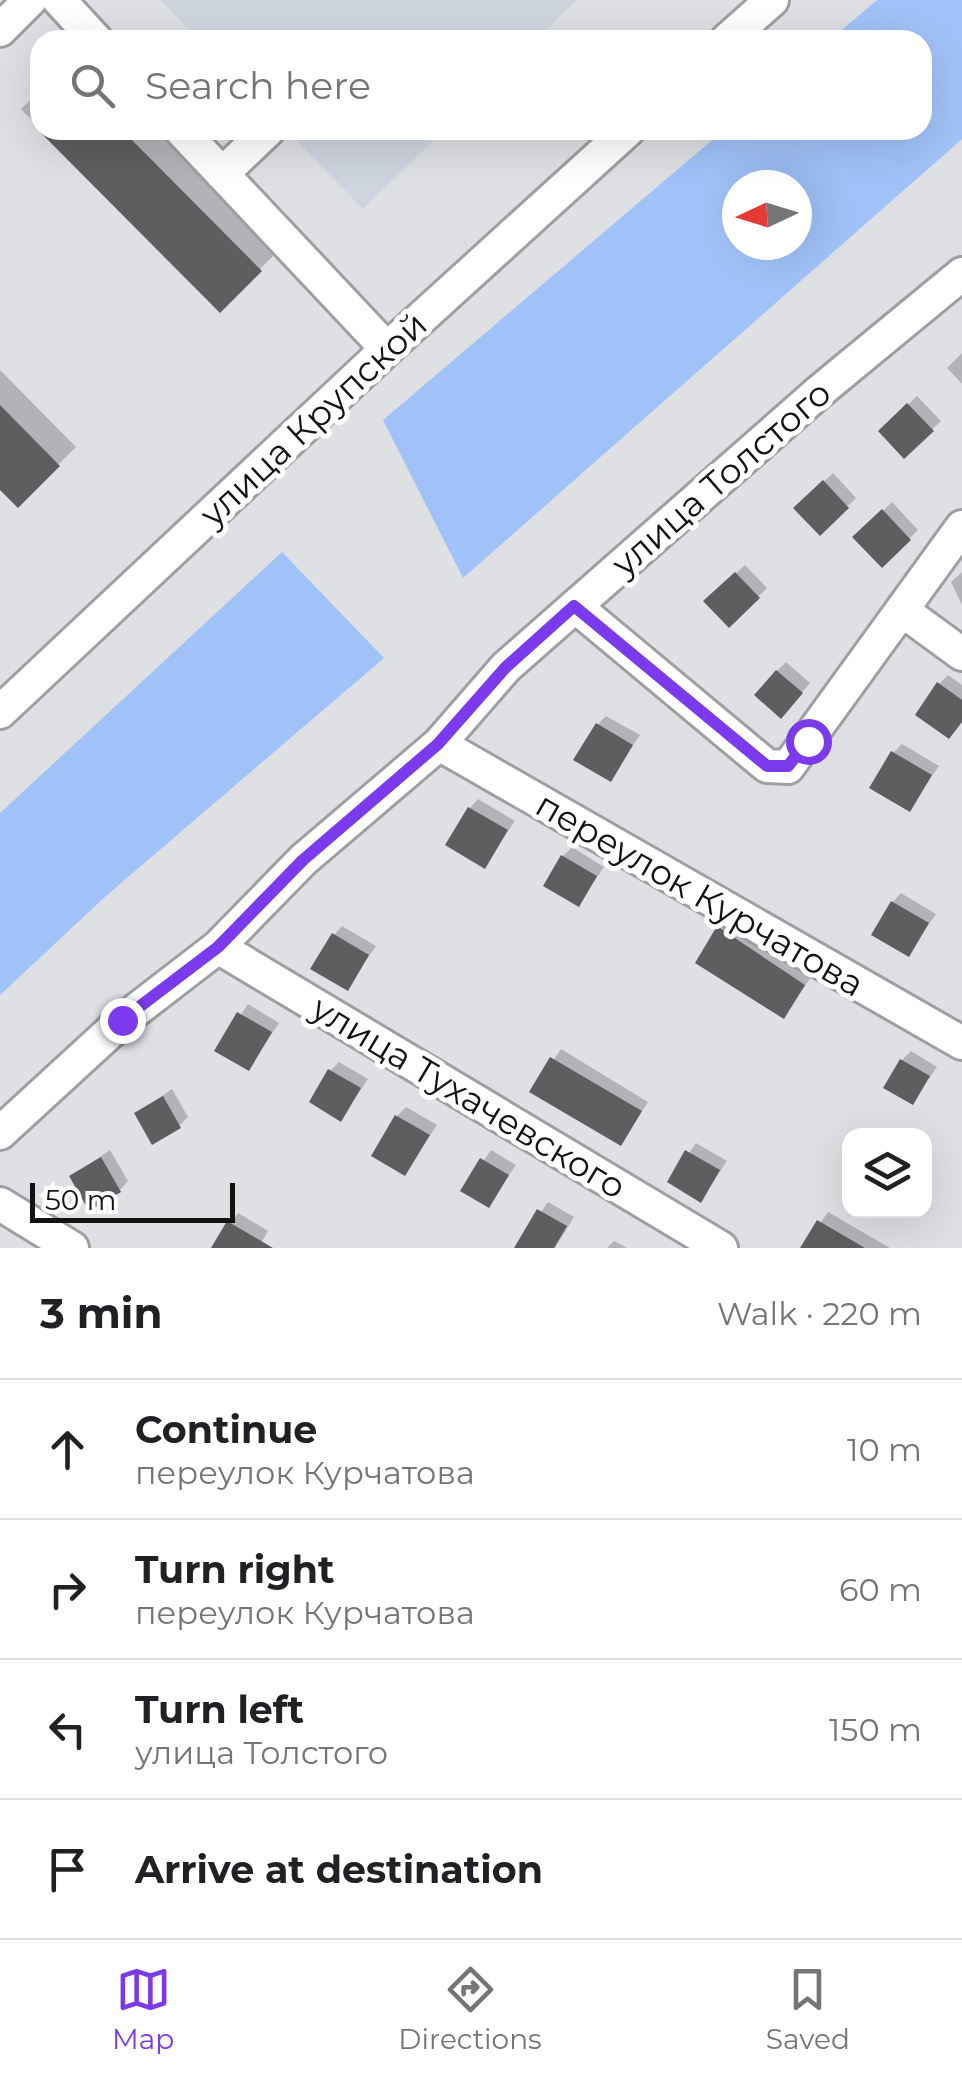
<!DOCTYPE html>
<meta charset="utf-8">
<style>
:root{--surface:#fff;--page:#f6f6f6;--text:#202124;--muted:#757577;--line:#e0e0e0;--accent:#7c3aed}
body{margin:0;font-family:Montserrat,sans-serif;background:var(--page);color:var(--text)}
.controls{position:absolute;right:30px;bottom:30px;display:grid;overflow:hidden;border-radius:20px;box-shadow:0 10px 40px #0002}
.controls button{width:90px;height:90px;display:grid;place-items:center;padding:0;border:0;border-bottom:2px solid var(--line);background:var(--surface);color:var(--text);font:50px sans-serif}
.compass{position:absolute;left:722px;top:170px;width:90px;height:90px;border-radius:50%;background:var(--surface);box-shadow:0 10px 40px #0002;rotate:266deg}
.scale{position:absolute;left:30px;bottom:25px;width:205px;box-sizing:border-box;padding-left:10px;border:5px solid #121213;border-top:0;font-size:28px;line-height:35px;white-space:nowrap;color:#121213;-webkit-text-stroke:8px #fff;paint-order:stroke}
.stop{position:absolute;width:30px;height:30px;margin:-22px;border:8px solid #7c3aed;border-radius:50%;background:#fff}
.stop.end{background:#7c3aed;border-color:#fff;box-shadow:0 2px 10px #0008}
.list{margin:0;padding:0;list-style:none}
h2{display:flex;justify-content:space-between;align-items:center;height:130px;margin:0;padding:0 40px;font-size:42px}
h2 small{font-size:32px;font-weight:400;color:var(--muted)}
.list li{display:grid;grid-template-columns:65px 1fr auto;gap:30px;align-items:center;box-sizing:border-box;height:140px;padding:0 40px;border-top:2px solid var(--line)}
.list b{display:block;font-size:38px;white-space:nowrap}
.list p{margin:0;font-size:32px;white-space:nowrap;color:var(--muted)}
.list em{font-size:32px;font-style:normal;color:var(--muted)}
.icon{flex:none;width:55px;height:55px;fill:none;stroke:currentColor;stroke-width:2;stroke-linecap:round;stroke-linejoin:round}
.map{position:relative;flex:none;width:962px;height:1248px;overflow:hidden}
.search{position:absolute;background:var(--surface);box-shadow:0 10px 40px #0002;left:30px;right:30px;top:30px;height:110px;display:flex;align-items:center;gap:25px;box-sizing:border-box;padding:0 35px;border-radius:30px;color:var(--muted);font-size:38px}
.sheet{height:690px;background:var(--surface)}
nav{display:flex;justify-content:space-around;align-items:center;box-sizing:border-box;height:140px;border-top:2px solid var(--line);background:var(--surface);font-size:28px;color:var(--muted)}
nav a{display:grid;justify-items:center;gap:5px}
nav .on{color:var(--accent)}
.map>svg:first-child{display:block}
.built{fill:#cfd5df}
.green{fill:#a1c2f8;fill-rule:evenodd}
.shadow{fill:#0003}
.building{fill:#5c5e60}
.lines{fill:none;stroke-linecap:round;stroke-linejoin:round}
.minor-casing{stroke:#9d9fa2;stroke-width:38}
.minor{stroke:#fff;stroke-width:32}
.route{stroke:#7c3aed;stroke-width:12}
.labels{text-anchor:middle;dominant-baseline:central;stroke-width:10;stroke-linejoin:round;paint-order:stroke}
.street-label{font-size:35px;fill:#121213;stroke:#fff}
</style>
<div class="map">
<svg width="962" height="1248" viewBox="0 0 962 1248">
<rect width="100%" height="100%" fill="#dee0e4"/>
<path class="built" d="M 160,0 L 577,0 L 536,40 L 199,40 Z
M 286,130 L 444,130 L 363,209 Z"/>
<path class="green" d="M 877,0 L 962,0 L 962,139 L 463,578 L 383,420 L 724,130 L 922,130 L 922,40 L 830,40 ZM 737,185 L 797,185 L 797,245 L 737,245 Z
M 282,552 L 384,658 L 107,895 L 0,995 L 0,813 Z"/>
<path class="shadow" d="M 40,91 L 40,128 L 21,109 Z
M 42,130 L 158,130 L 278,251 L 220,309 Z
M 962,353 L 962,384 L 947,368 Z
M 0,370 L 76,447 L 18,505 L 0,486 Z
M 917,396 L 941,421 L 904,456 L 881,431 Z
M 833,473 L 856,498 L 820,533 L 797,508 Z
M 892,502 L 918,530 L 882,565 L 856,537 Z
M 745,565 L 767,588 L 729,625 L 706,601 Z
M 962,572 L 962,605 L 951,582 Z
M 786,662 L 810,683 L 790,707 L 777,671 Z
M 948,675 L 962,685 L 962,722 L 939,684 Z
M 606,716 L 640,735 L 610,779 L 598,724 Z
M 902,744 L 939,766 L 909,809 L 893,753 Z
M 478,799 L 515,821 L 485,865 L 470,808 Z
M 572,847 L 604,867 L 579,904 L 563,856 Z
M 901,893 L 936,914 L 908,954 L 893,902 Z
M 728,919 L 812,976 L 784,1016 L 719,928 Z
M 342,926 L 376,946 L 347,988 L 334,935 Z
M 248,1004 L 279,1023 L 249,1068 L 218,1050 Z
M 561,1049 L 648,1102 L 621,1143 L 533,1091 Z
M 911,1051 L 937,1067 L 912,1102 L 902,1060 Z
M 339,1062 L 368,1079 L 341,1119 L 330,1071 Z
M 172,1089 L 188,1117 L 179,1126 L 137,1113 Z
M 406,1107 L 437,1125 L 405,1173 L 397,1116 Z
M 696,1143 L 727,1161 L 701,1200 L 670,1181 Z
M 110,1150 L 128,1181 L 120,1190 L 72,1176 Z
M 491,1150 L 516,1165 L 489,1205 L 464,1190 Z
M 548,1202 L 574,1217 L 555,1248 L 532,1248 L 521,1241 Z
M 828,1212 L 890,1248 L 803,1248 Z
M 238,1213 L 268,1231 L 258,1248 L 214,1248 Z
M 614,1241 L 627,1248 L 607,1248 Z"/>
<path class="building" d="M 38,130 L 122,130 L 262,271 L 220,313 Z
M 907,403 L 934,431 L 904,459 L 878,431 Z
M 0,405 L 60,466 L 18,508 L 0,490 Z
M 823,480 L 849,508 L 820,536 L 793,508 Z
M 882,509 L 911,540 L 882,568 L 852,537 Z
M 735,572 L 760,598 L 729,628 L 703,601 Z
M 776,670 L 803,693 L 781,719 L 754,695 Z
M 937,682 L 962,700 L 962,722 L 949,739 L 915,715 Z
M 596,723 L 633,745 L 611,782 L 573,760 Z
M 891,751 L 932,775 L 910,812 L 869,788 Z
M 468,807 L 508,830 L 485,869 L 445,845 Z
M 561,855 L 597,876 L 579,907 L 543,886 Z
M 891,901 L 929,923 L 909,957 L 871,935 Z
M 717,926 L 805,985 L 784,1019 L 695,963 Z
M 332,933 L 369,955 L 348,991 L 310,969 Z
M 237,1012 L 272,1032 L 249,1071 L 214,1051 Z
M 550,1057 L 642,1111 L 621,1146 L 529,1092 Z
M 900,1059 L 930,1076 L 913,1105 L 883,1088 Z
M 328,1069 L 361,1088 L 341,1122 L 309,1102 Z
M 163,1096 L 181,1128 L 152,1145 L 134,1113 Z
M 395,1115 L 430,1135 L 405,1176 L 371,1156 Z
M 685,1150 L 720,1170 L 701,1203 L 667,1182 Z
M 101,1157 L 121,1192 L 89,1211 L 69,1176 Z
M 480,1158 L 509,1175 L 489,1208 L 460,1191 Z
M 537,1209 L 567,1226 L 554,1248 L 514,1248 Z
M 817,1220 L 865,1248 L 800,1248 Z
M 227,1221 L 273,1248 L 211,1248 Z"/>
<g class="lines">
<g class="minor-casing">
<path id="minor" d="M 59,0 L 96,40
M 0,30 L 30,0
M 727,40 L 772,0
M 181,130 L 387,349
M 222,174 L 268,130
M 575,606 L 767,766 L 788,767 L 962,527
M 903,611 L 962,654
M 0,712 L 387,349 L 628,130
M 439,744 L 962,1043
M 218,947 L 721,1248
M 0,1133 L 122,1021 L 218,947 L 303,860 L 439,744 L 506,667 L 820,391 L 962,274
M 0,1204 L 72,1248"/>
</g>
<use href="#minor" class="minor"/>
</g>
<g class="lines">
<path class="route" d="M 122,1020 L 218,947 L 303,860 L 438,744 L 506,667 L 574,606 L 767,766 L 788,766 L 808,741"/>
</g>
<g class="labels">
<g class="street-label">
<text transform="translate(313 419) rotate(-43)">улица Крупской</text>
<text transform="translate(721 478) rotate(-41)">улица Толстого</text>
<text transform="translate(700 894) rotate(30)">переулок Курчатова</text>
<text transform="translate(469 1097) rotate(31)">улица Тухачевского</text>
</g>
</g>
</svg>
<div class="controls">
<button><svg class="icon" aria-label="layers" viewBox="0 0 24 24"><path d="M12 4l9 5-9 5-9-5zM3 14l9 5 9-5"/></svg></button>
</div>
<svg class="compass" viewBox="-18 -18 36 36"><path d="M0-13l5 13h-10z" fill="#e53935"/><path d="M0 13l5-13h-10z" fill="#757577"/></svg>
<div class="scale">50 m</div>
<div class="stop" style="left:808px;top:741px"></div>
<div class="stop end" style="left:122px;top:1020px"></div>
<div class="search"><svg class="icon" aria-label="search" viewBox="0 0 24 24"><circle cx="10" cy="10" r="6"/><path d="M15 15l6 6"/></svg>Search here</div>
</div>
<section class="sheet">
<h2>3 min<small>Walk · 220 m</small></h2>
<ul class="list">
<li><svg class="icon" aria-label="ahead" viewBox="0 0 24 24"><path d="M12 20V5M6 11l6-6 6 6"/></svg><div><b>Continue</b><p>переулок Курчатова</p></div><em>10 m</em></li>
<li><svg class="icon" aria-label="right" viewBox="0 0 24 24"><path d="M7 20v-9h11M14 6l5 5-5 5"/></svg><div><b>Turn right</b><p>переулок Курчатова</p></div><em>60 m</em></li>
<li><svg class="icon" aria-label="left" viewBox="0 0 24 24"><path d="M17 20v-9H6M10 6l-5 5 5 5"/></svg><div><b>Turn left</b><p>улица Толстого</p></div><em>150 m</em></li>
<li><svg class="icon" aria-label="arrive" viewBox="0 0 24 24"><path d="M6 21V4h12l-3 4 3 4H6"/></svg><div><b>Arrive at destination</b></div></li>
</ul>
</section>
<nav>
<a class="on"><svg class="icon" aria-label="map" viewBox="0 0 24 24"><path d="M3 6l6-2 6 2 6-2v14l-6 2-6-2-6 2zM9 4v14M15 6v14"/></svg>Map</a>
<a><svg class="icon" aria-label="directions" viewBox="0 0 24 24"><path d="M12 3l9 9-9 9-9-9zM9 14v-3h6M13 9l2 2-2 2"/></svg>Directions</a>
<a><svg class="icon" aria-label="saved" viewBox="0 0 24 24"><path d="M7 4h10v16l-5-4-5 4z"/></svg>Saved</a>
</nav>
